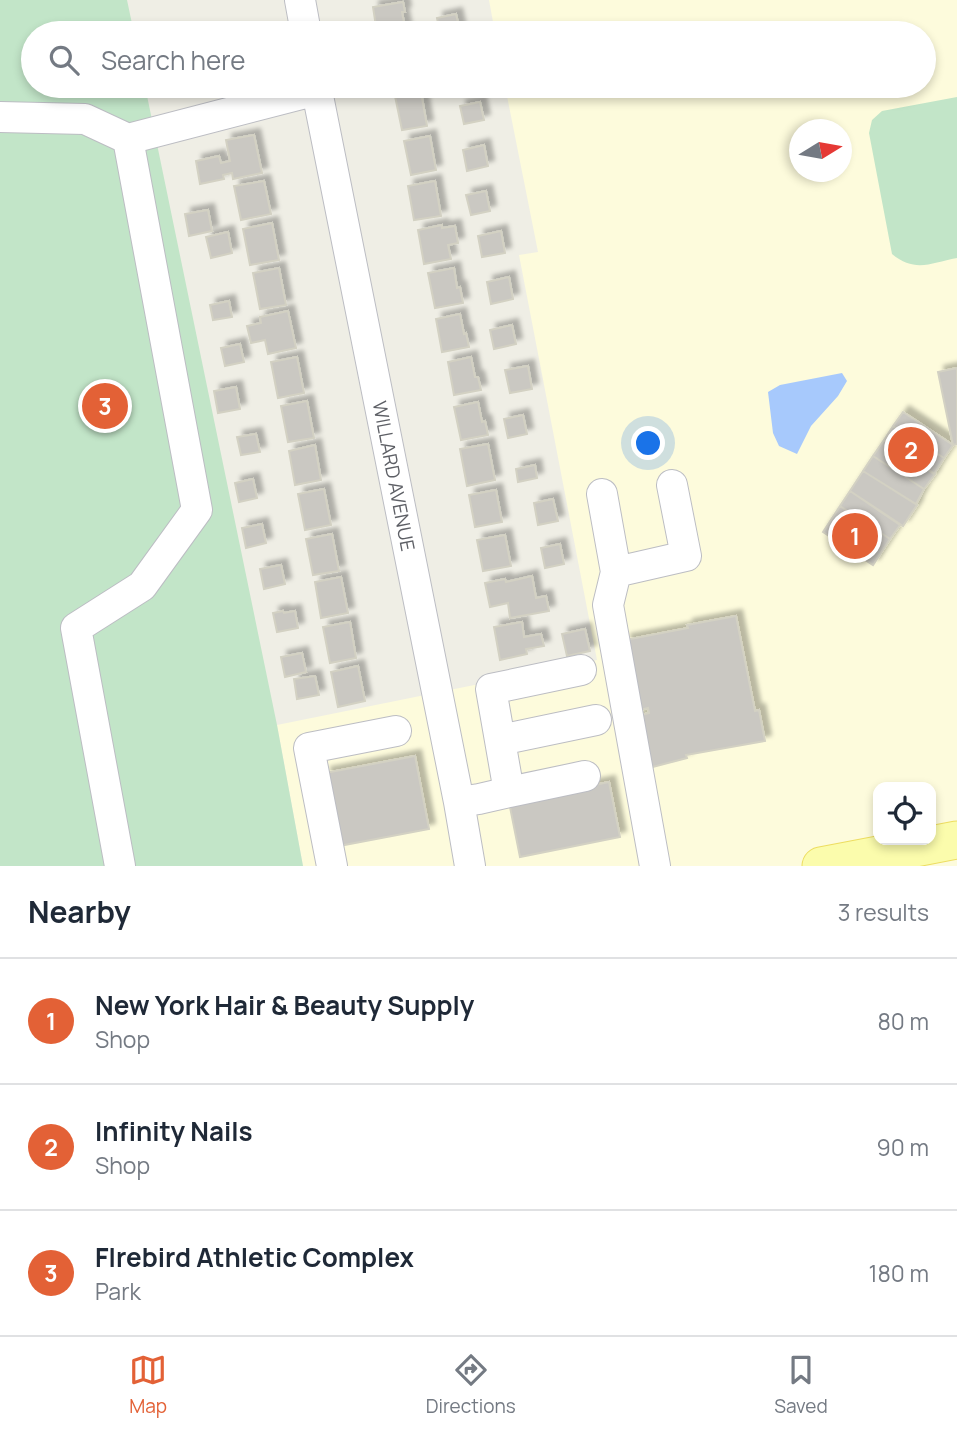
<!DOCTYPE html>
<style>
:root{--surface:#fff;--page:#f6f6f7;--text:#1f2937;--muted:#747a83;--line:#e0e1e3;--accent:#e36136}
body{margin:0;font-family:Manrope,sans-serif;background:var(--page);color:var(--text)}
.controls{position:absolute;right:21px;bottom:21px;display:grid;overflow:hidden;border-radius:14px;box-shadow:0 4px 10px #0003}
.controls button{width:63px;height:63px;display:grid;place-items:center;padding:0;border:0;border-bottom:2px solid var(--line);background:var(--surface);color:var(--text);font:35px sans-serif}
.compass{position:absolute;left:789px;top:119px;width:63px;height:63px;border-radius:50%;background:var(--surface);box-shadow:0 4px 10px #0003;rotate:79deg}
.you{position:absolute;left:649px;top:444px;width:24px;height:24px;margin:-18px;border:5px solid #fff;border-radius:50%;background:#1a73e8;box-shadow:0 0 0 10px #1a73e833}
.badge{display:grid;place-items:center;width:46px;height:46px;border-radius:50%;background:var(--accent);color:#fff;font-size:23px;font-weight:700}
.pin{position:absolute;translate:-50% -50%;border:4px solid #fff;box-shadow:0 2px 7px #0006}
.list{margin:0;padding:0;list-style:none}
h2{display:flex;justify-content:space-between;align-items:center;height:91px;margin:0;padding:0 28px;font-size:30px}
h2 small{font-size:23px;font-weight:400;color:var(--muted)}
.list li{display:grid;grid-template-columns:46px 1fr auto;gap:21px;align-items:center;box-sizing:border-box;height:126px;padding:0 28px;border-top:2px solid var(--line)}
.list b{display:block;font-size:26px;white-space:nowrap}
.list p{margin:0;font-size:23px;white-space:nowrap;color:var(--muted)}
.list em{font-size:23px;font-style:normal;color:var(--muted)}
.icon{flex:none;width:38px;height:38px;fill:none;stroke:currentColor;stroke-width:2;stroke-linecap:round;stroke-linejoin:round}
.map{position:relative;flex:none;width:957px;height:866px;overflow:hidden}
.search{position:absolute;background:var(--surface);box-shadow:0 4px 10px #0003;left:21px;right:21px;top:21px;height:77px;display:flex;align-items:center;gap:18px;box-sizing:border-box;padding:0 24px;border-radius:38px;color:var(--muted);font-size:26px}
.sheet{height:469px;background:var(--surface)}
nav{display:flex;justify-content:space-around;align-items:center;box-sizing:border-box;height:98px;border-top:2px solid var(--line);background:var(--surface);font-size:19px;color:var(--muted)}
nav a{display:grid;justify-items:center;gap:4px}
nav .on{color:var(--accent)}
.map>svg:first-child{display:block}
.commercial{fill:#fdfbdc;fill-rule:evenodd}
.green{fill:#c2e5c8}
.water{fill:#a7c9fc}
.building{fill:#cac8c2;stroke:#d3d1c3;stroke-width:2;filter:url(#shadow)}
.lines{fill:none;stroke-linecap:round;stroke-linejoin:round}
.minor-casing{stroke:#bcbdc3;stroke-width:32}
.major-casing{stroke:#eddd60;stroke-width:39}
.minor{stroke:#fff;stroke-width:30}
.major{stroke:#fbfcac;stroke-width:37}
.labels{text-anchor:middle;dominant-baseline:central;stroke-width:5;stroke-linejoin:round;paint-order:stroke}
.street-label{font-size:19px;fill:#5d5f65;stroke:#fff}
</style>
<div class="map">
<svg width="957" height="866" viewBox="0 0 957 866">
<defs>
<filter id="shadow"><feDropShadow dx="6" dy="-6" stdDeviation="2" flood-color="#0004"/></filter>
</defs>
<rect width="100%" height="100%" fill="#efeee5"/>
<path class="commercial" d="M 489,0 L 957,0 L 957,866 L 303,866 L 277,725 L 597,660 L 519,255 L 538,252 L 505,86 L 924,86 L 924,33 L 495,33 ZM 800,130 L 842,130 L 842,172 L 800,172 ZM 878,787 L 931,787 L 931,840 L 878,840 Z"/>
<path class="green" d="M 0,0 L 127,0 L 134,33 L 33,33 L 33,86 L 145,86 L 277,725 L 303,866 L 0,866 Z
M 957,97 L 957,258 C 931,263 915,273 892,254 L 869,133 L 872,120 L 882,111 Z"/>
<path class="water" d="M 842,373 L 847,381 L 838,396 L 811,426 L 797,454 L 779,446 L 773,433 L 768,392 L 780,385 Z"/>
<path class="building" d="M 403,2 L 405,12 L 402,12 L 406,33 L 377,33 L 373,7 Z
M 456,14 L 460,32 L 440,33 L 437,18 Z
M 421,92 L 427,126 L 402,130 L 395,96 Z
M 480,102 L 484,120 L 464,124 L 460,106 Z
M 254,135 L 262,173 L 233,179 L 232,173 L 223,175 L 224,179 L 200,184 L 196,161 L 219,156 L 221,163 L 230,161 L 226,140 Z
M 430,136 L 436,170 L 411,175 L 404,141 Z
M 484,145 L 488,166 L 467,171 L 463,150 Z
M 264,181 L 271,214 L 241,220 L 234,186 Z
M 435,181 L 441,216 L 414,220 L 408,186 Z
M 486,191 L 490,211 L 471,215 L 466,195 Z
M 208,210 L 212,231 L 189,236 L 185,214 Z
M 272,223 L 279,260 L 250,265 L 243,229 Z
M 442,225 L 442,228 L 455,226 L 458,243 L 448,245 L 451,259 L 424,264 L 418,230 Z
M 501,231 L 505,253 L 482,257 L 478,236 Z
M 228,232 L 232,253 L 211,258 L 206,237 Z
M 279,268 L 286,305 L 260,309 L 253,273 Z
M 454,268 L 457,288 L 460,287 L 463,303 L 435,308 L 428,273 Z
M 509,277 L 513,299 L 491,304 L 487,282 Z
M 229,301 L 232,317 L 213,320 L 210,305 Z
M 288,311 L 296,348 L 268,354 L 265,340 L 251,343 L 247,326 L 261,323 L 260,317 Z
M 460,314 L 464,334 L 466,333 L 469,347 L 442,352 L 436,319 Z
M 512,325 L 516,344 L 494,349 L 490,330 Z
M 240,344 L 244,362 L 225,366 L 221,348 Z
M 297,357 L 304,393 L 278,398 L 271,362 Z
M 471,357 L 475,377 L 478,377 L 481,390 L 454,395 L 448,362 Z
M 528,366 L 532,389 L 510,393 L 505,370 Z
M 957,368 L 957,444 L 953,445 L 938,372 Z
M 236,387 L 240,409 L 218,413 L 214,391 Z
M 307,401 L 314,438 L 288,442 L 281,406 Z
M 478,402 L 482,422 L 485,421 L 488,435 L 461,440 L 454,407 Z
M 903,412 L 953,445 L 944,458 L 893,426 Z
M 523,415 L 527,434 L 508,438 L 504,419 Z
M 893,426 L 944,458 L 934,474 L 884,440 Z
M 256,434 L 260,452 L 241,455 L 237,437 Z
M 884,440 L 935,474 L 924,489 L 873,456 Z
M 488,444 L 495,480 L 467,486 L 460,449 Z
M 315,445 L 321,480 L 295,485 L 289,451 Z
M 873,456 L 924,489 L 916,504 L 863,471 Z
M 535,465 L 537,478 L 518,482 L 516,469 Z
M 863,471 L 917,505 L 903,526 L 850,491 Z
M 253,479 L 257,498 L 239,502 L 235,483 Z
M 324,489 L 331,525 L 305,530 L 298,494 Z
M 496,490 L 502,522 L 475,527 L 469,495 Z
M 850,491 L 900,525 L 890,539 L 840,506 Z
M 553,499 L 558,521 L 538,525 L 534,503 Z
M 840,506 L 890,539 L 873,565 L 823,532 Z
M 262,524 L 266,543 L 246,548 L 242,528 Z
M 332,534 L 339,571 L 313,575 L 306,539 Z
M 505,535 L 511,566 L 483,571 L 477,540 Z
M 560,544 L 564,564 L 545,568 L 541,548 Z
M 281,565 L 285,584 L 264,589 L 260,569 Z
M 532,576 L 536,598 L 546,596 L 549,611 L 510,618 L 508,603 L 490,607 L 485,583 L 505,579 L 506,582 Z
M 341,577 L 348,613 L 321,618 L 315,582 Z
M 283,611 L 284,613 L 295,611 L 298,628 L 277,632 L 273,613 Z
M 736,616 L 755,711 L 759,710 L 765,741 L 686,755 L 687,758 L 645,769 L 637,716 L 649,713 L 648,708 L 640,710 L 625,640 L 688,628 L 687,625 Z
M 350,622 L 356,658 L 330,663 L 323,627 Z
M 522,622 L 524,637 L 541,634 L 544,646 L 526,649 L 527,654 L 500,660 L 494,627 Z
M 585,629 L 590,651 L 567,656 L 562,634 Z
M 302,653 L 306,672 L 285,677 L 281,657 Z
M 358,666 L 365,701 L 338,707 L 331,672 Z
M 315,676 L 319,695 L 297,699 L 294,679 Z
M 415,756 L 429,829 L 339,846 L 325,773 Z
M 609,782 L 620,837 L 520,857 L 509,802 Z"/>
<g class="lines">
<g class="minor-casing">
<path id="minor" d="M 300,0 L 306,33
M 316,86 L 459,802 L 470,866
M 0,117 L 85,119 L 128,139 L 197,510 L 142,586 L 76,628 L 120,866
M 128,139 L 317,90
M 602,494 L 616,572
M 500,740 L 596,720
M 509,792 L 585,776
M 459,802 L 479,799 L 509,792 L 491,689 L 581,670
M 332,866 L 309,748 L 396,731
M 655,866 L 608,605 L 616,572 L 686,556 L 672,485"/>
</g>
<g class="major-casing">
<path id="major" d="M 821,866 L 957,840"/>
</g>
<use href="#minor" class="minor"/>
<use href="#major" class="major"/>
</g>
<g class="labels">
<g class="street-label">
<text transform="translate(394 476) rotate(79)">WILLARD AVENUE</text>
</g>
</g>
</svg>
<div class="controls">
<button><svg class="icon" aria-label="locate" viewBox="0 0 24 24"><circle cx="12" cy="12" r="6"/><path d="M12 2v4M12 18v4M2 12h4M18 12h4"/></svg></button>
</div>
<svg class="compass" viewBox="-18 -18 36 36"><path d="M0-13l5 13h-10z" fill="#e53935"/><path d="M0 13l5-13h-10z" fill="#747a83"/></svg>
<div class="you"></div>
<div class="pin badge" style="left:855px;top:536px">1</div>
<div class="pin badge" style="left:911px;top:450px">2</div>
<div class="pin badge" style="left:105px;top:406px">3</div>
<div class="search"><svg class="icon" aria-label="search" viewBox="0 0 24 24"><circle cx="10" cy="10" r="6"/><path d="M15 15l6 6"/></svg>Search here</div>
</div>
<section class="sheet">
<h2>Nearby<small>3 results</small></h2>
<ul class="list">
<li><span class="badge">1</span><div><b>New York Hair &amp; Beauty Supply</b><p>Shop</p></div><em>80 m</em></li>
<li><span class="badge">2</span><div><b>Infinity Nails</b><p>Shop</p></div><em>90 m</em></li>
<li><span class="badge">3</span><div><b>FIrebird Athletic Complex</b><p>Park</p></div><em>180 m</em></li>
</ul>
</section>
<nav>
<a class="on"><svg class="icon" aria-label="map" viewBox="0 0 24 24"><path d="M3 6l6-2 6 2 6-2v14l-6 2-6-2-6 2zM9 4v14M15 6v14"/></svg>Map</a>
<a><svg class="icon" aria-label="directions" viewBox="0 0 24 24"><path d="M12 3l9 9-9 9-9-9zM9 14v-3h6M13 9l2 2-2 2"/></svg>Directions</a>
<a><svg class="icon" aria-label="saved" viewBox="0 0 24 24"><path d="M7 4h10v16l-5-4-5 4z"/></svg>Saved</a>
</nav>
